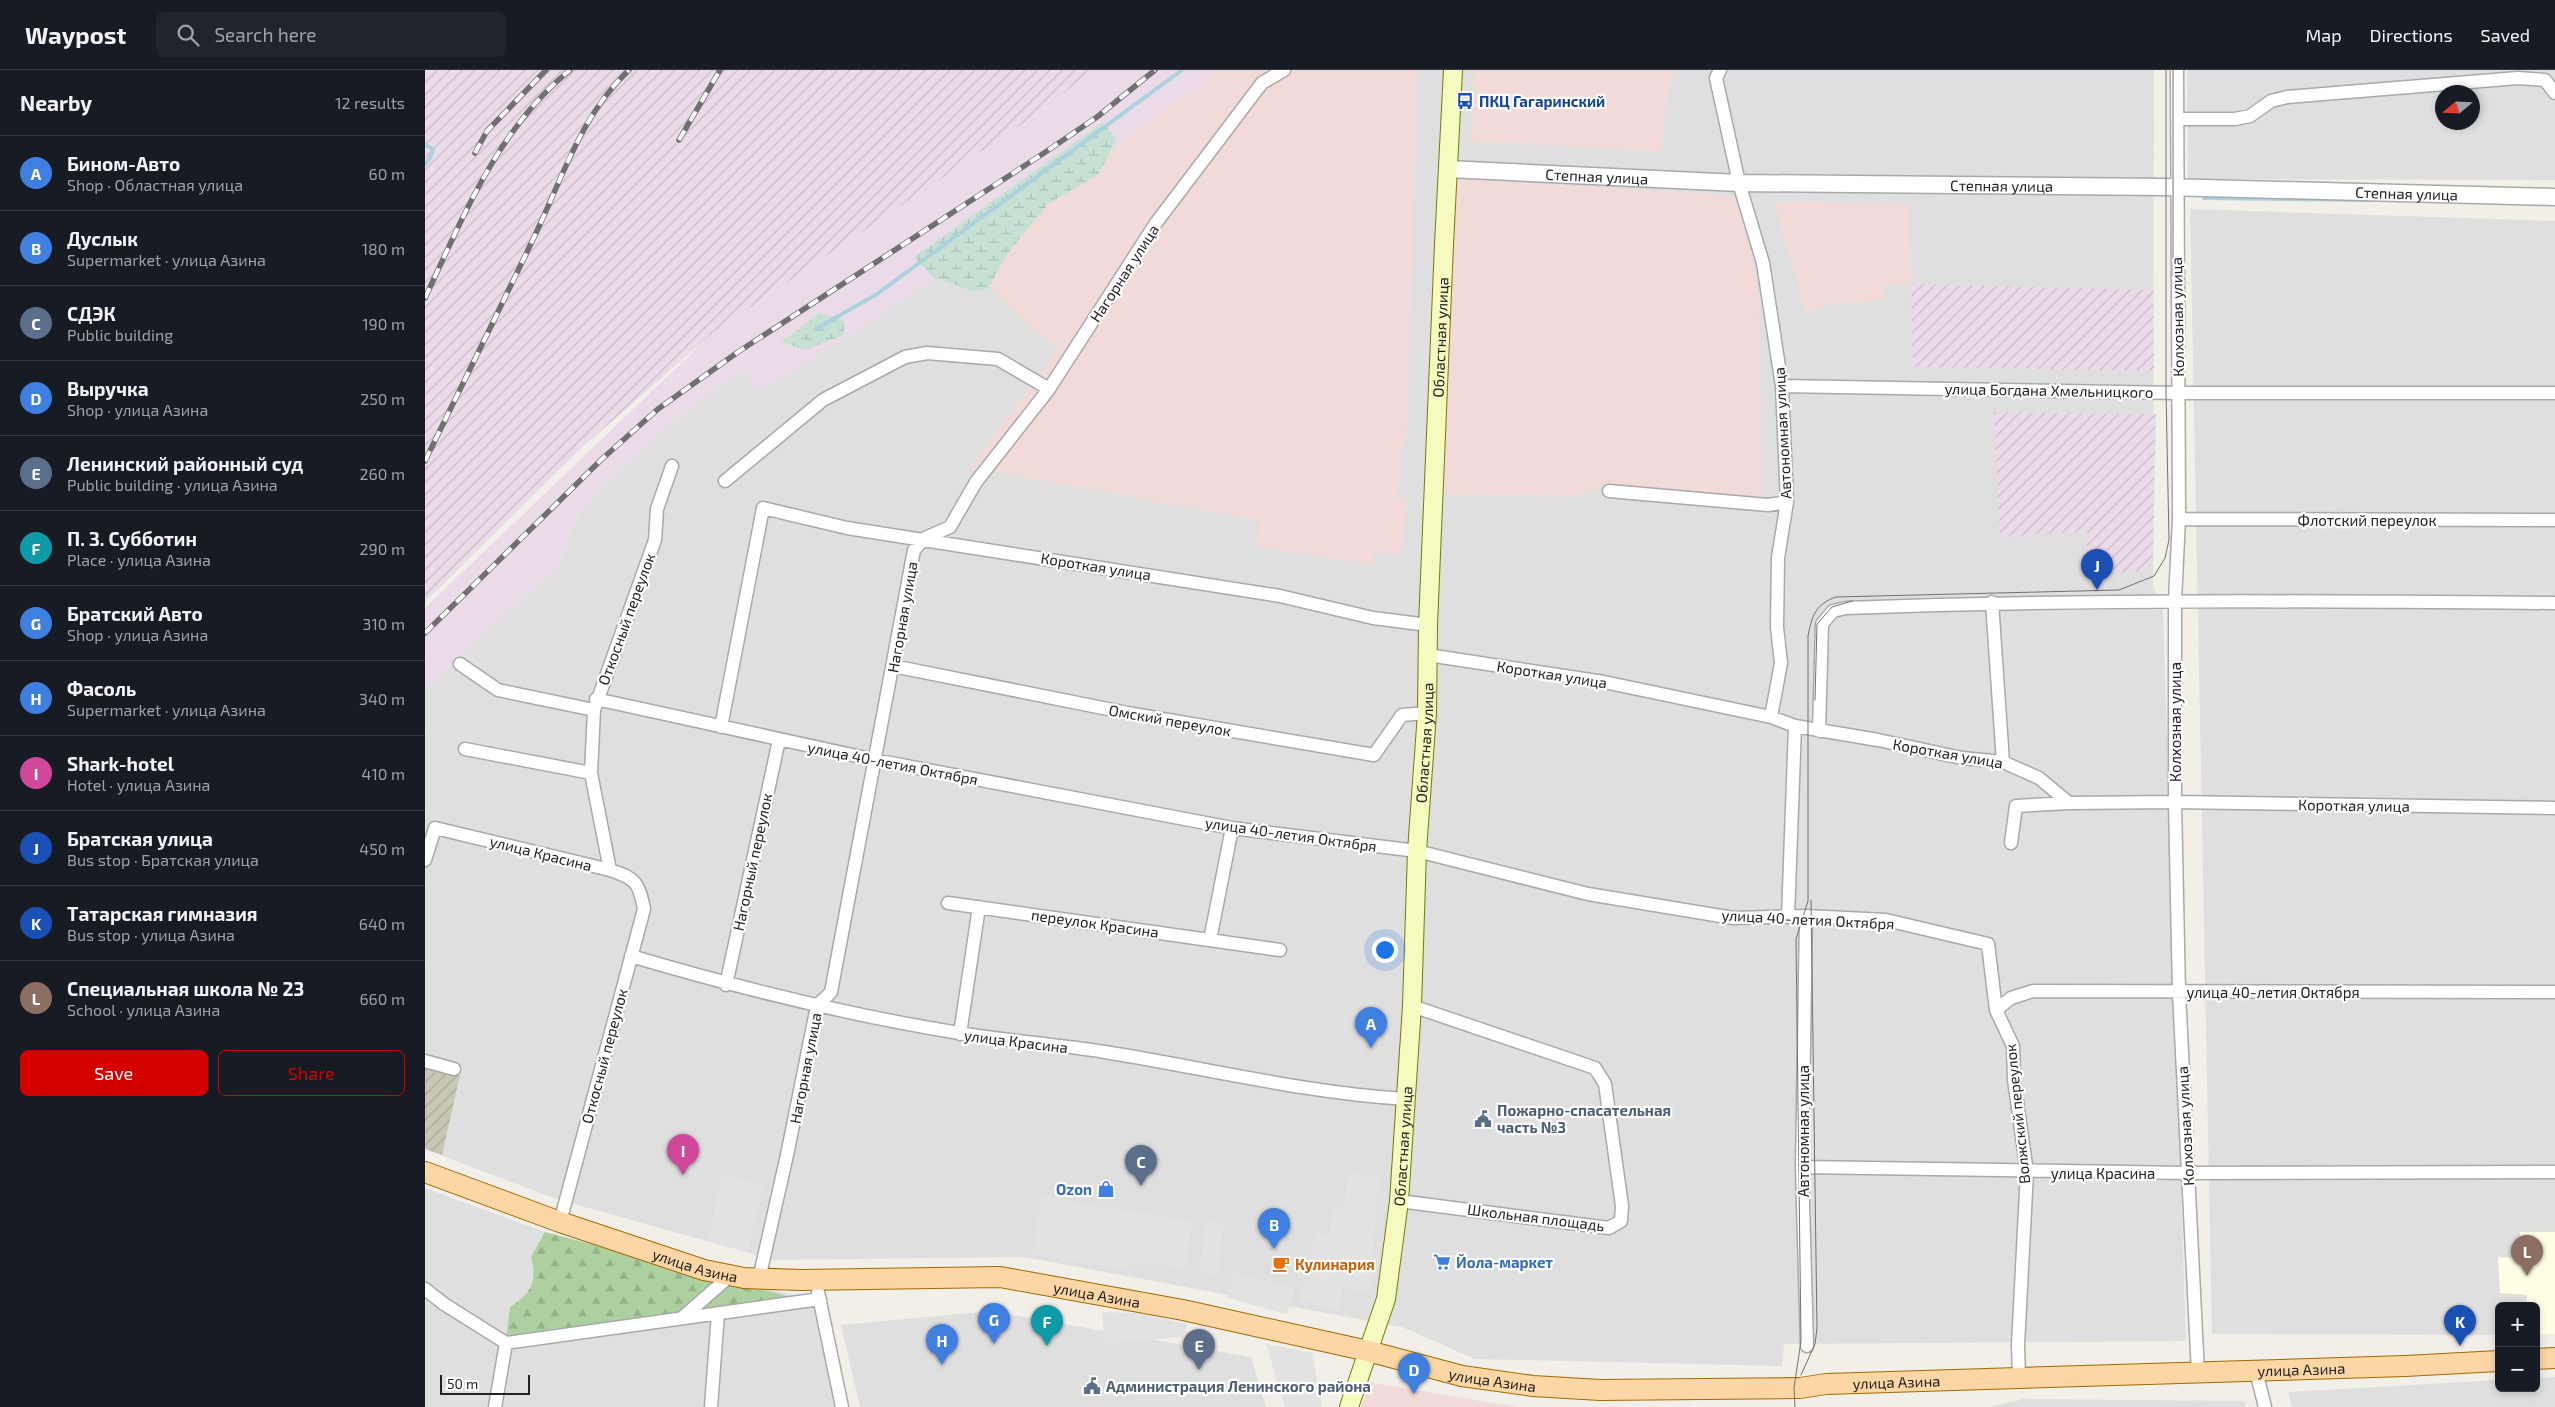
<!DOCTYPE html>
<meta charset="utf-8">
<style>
:root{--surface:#171b24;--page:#20242c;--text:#f1f3f6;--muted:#9ea1a6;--line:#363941;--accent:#d40000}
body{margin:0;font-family:"Exo 2",sans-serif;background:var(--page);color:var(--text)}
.controls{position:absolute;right:15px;bottom:15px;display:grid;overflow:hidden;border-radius:8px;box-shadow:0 2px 8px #0003}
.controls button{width:45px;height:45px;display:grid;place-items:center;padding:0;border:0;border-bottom:1px solid var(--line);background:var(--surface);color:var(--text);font:25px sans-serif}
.compass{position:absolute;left:2010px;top:15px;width:45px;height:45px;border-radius:50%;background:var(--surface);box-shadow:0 2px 8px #0003;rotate:251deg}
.scale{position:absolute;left:15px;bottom:12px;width:90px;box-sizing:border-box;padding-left:5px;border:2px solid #222;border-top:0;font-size:14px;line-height:18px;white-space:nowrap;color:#222;-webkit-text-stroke:4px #fff;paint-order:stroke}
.you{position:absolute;left:959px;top:879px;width:18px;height:18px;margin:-12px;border:4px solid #fff;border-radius:50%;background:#1a73e8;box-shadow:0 0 0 8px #1a73e833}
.badge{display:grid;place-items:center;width:32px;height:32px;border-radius:50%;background:var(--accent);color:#fff;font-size:16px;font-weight:700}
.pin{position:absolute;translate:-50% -41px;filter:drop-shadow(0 1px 2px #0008)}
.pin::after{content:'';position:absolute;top:26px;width:18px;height:15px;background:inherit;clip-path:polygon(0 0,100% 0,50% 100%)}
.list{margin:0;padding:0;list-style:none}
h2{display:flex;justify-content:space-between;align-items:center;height:65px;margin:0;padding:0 20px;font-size:21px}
h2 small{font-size:16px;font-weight:400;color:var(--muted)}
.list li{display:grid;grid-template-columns:32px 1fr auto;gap:15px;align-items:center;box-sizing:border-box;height:75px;padding:0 20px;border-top:1px solid var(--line)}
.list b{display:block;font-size:19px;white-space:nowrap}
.list p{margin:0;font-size:16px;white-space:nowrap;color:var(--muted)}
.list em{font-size:16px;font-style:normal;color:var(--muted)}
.actions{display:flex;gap:10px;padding:15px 20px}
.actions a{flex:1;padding:11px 0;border:1px solid var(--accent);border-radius:8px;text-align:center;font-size:18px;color:var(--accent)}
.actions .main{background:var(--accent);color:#fff}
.icon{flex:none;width:28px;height:28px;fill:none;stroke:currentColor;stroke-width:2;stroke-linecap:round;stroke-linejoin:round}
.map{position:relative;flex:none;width:2130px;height:1337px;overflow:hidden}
header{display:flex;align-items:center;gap:30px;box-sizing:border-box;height:70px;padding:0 25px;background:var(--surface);border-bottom:1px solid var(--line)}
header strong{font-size:24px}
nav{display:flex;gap:28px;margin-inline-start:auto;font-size:18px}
.search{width:350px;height:45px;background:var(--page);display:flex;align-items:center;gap:12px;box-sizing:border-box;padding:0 18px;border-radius:8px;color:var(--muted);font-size:19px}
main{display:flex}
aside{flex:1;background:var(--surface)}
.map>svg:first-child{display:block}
.residential{fill:#e0dfdf;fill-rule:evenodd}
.commercial{fill:#f2dad9}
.industrial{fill:url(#industrial-furrows)}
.education{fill:#ffffe5}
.railway{fill:#ebdbe8}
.construction{fill:url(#construction-furrows)}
.forest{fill:url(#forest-firs)}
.wetland{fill:url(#wetland-marsh)}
.parking{fill:#e2e2e2}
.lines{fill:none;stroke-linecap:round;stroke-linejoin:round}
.stream{stroke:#aad3df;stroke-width:4}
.minor-casing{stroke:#a9a9a9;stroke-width:15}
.tertiary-casing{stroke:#a9a9a9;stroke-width:19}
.secondary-casing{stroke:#707d05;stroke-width:20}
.primary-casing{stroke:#a06b00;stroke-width:22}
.minor{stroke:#fff;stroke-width:12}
.tertiary{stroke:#fff;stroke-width:16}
.secondary{stroke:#f7fabf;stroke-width:18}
.primary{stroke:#fcd6a4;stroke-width:20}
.tram{stroke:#707070;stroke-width:1}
.rail-casing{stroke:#707070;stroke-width:5.5}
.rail{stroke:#fff;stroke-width:4;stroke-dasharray:11;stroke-linecap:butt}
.labels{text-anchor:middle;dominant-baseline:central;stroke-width:4.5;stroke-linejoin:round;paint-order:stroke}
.transit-label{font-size:15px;font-weight:bold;fill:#164399;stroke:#fff;text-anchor:start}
.street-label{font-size:15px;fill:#222;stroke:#fff}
.service-label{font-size:15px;font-weight:bold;fill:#4e5e75;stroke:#fff;text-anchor:start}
.shop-label{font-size:15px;font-weight:bold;fill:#366cbe;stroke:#fff;text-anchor:end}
.food-label{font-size:15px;font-weight:bold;fill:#c56008;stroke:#fff;text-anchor:start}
</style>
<header>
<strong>Waypost</strong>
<div class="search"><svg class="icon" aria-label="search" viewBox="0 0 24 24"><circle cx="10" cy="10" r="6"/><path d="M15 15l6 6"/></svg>Search here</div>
<nav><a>Map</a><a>Directions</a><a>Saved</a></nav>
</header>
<main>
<aside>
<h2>Nearby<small>12 results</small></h2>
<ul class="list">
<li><span class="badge" style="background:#3f7fe0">A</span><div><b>Бином-Авто</b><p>Shop · Областная улица</p></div><em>60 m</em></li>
<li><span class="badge" style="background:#3f7fe0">B</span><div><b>Дуслык</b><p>Supermarket · улица Азина</p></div><em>180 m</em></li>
<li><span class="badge" style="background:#5c6f8a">C</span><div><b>СДЭК</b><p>Public building</p></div><em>190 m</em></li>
<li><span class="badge" style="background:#3f7fe0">D</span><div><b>Выручка</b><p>Shop · улица Азина</p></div><em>250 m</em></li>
<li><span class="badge" style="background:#5c6f8a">E</span><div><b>Ленинский районный суд</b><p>Public building · улица Азина</p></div><em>260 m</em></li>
<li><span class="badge" style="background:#0f9aa8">F</span><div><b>П. З. Субботин</b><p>Place · улица Азина</p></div><em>290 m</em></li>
<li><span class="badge" style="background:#3f7fe0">G</span><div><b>Братский Авто</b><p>Shop · улица Азина</p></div><em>310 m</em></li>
<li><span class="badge" style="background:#3f7fe0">H</span><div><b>Фасоль</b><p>Supermarket · улица Азина</p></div><em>340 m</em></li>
<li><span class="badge" style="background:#d1479c">I</span><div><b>Shark-hotel</b><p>Hotel · улица Азина</p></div><em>410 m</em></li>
<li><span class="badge" style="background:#1a4fb4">J</span><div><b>Братская улица</b><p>Bus stop · Братская улица</p></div><em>450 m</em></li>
<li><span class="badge" style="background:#1a4fb4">K</span><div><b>Татарская гимназия</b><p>Bus stop · улица Азина</p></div><em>640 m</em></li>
<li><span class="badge" style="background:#8d6e63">L</span><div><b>Специальная школа № 23</b><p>School · улица Азина</p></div><em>660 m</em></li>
</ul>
<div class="actions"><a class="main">Save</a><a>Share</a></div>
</aside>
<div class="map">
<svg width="2130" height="1337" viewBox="0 0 2130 1337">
<defs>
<pattern id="industrial-furrows" width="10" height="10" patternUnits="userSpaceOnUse" patternTransform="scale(1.25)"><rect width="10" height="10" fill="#ebdbe8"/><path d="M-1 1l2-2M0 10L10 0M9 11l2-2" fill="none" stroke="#c9bcc7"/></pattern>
<pattern id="construction-furrows" width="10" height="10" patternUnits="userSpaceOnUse" patternTransform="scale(1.25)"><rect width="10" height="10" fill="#c7c7b4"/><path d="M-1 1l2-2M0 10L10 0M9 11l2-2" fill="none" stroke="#abab9a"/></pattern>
<pattern id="forest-firs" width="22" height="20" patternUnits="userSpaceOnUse" patternTransform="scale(1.25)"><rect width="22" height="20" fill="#add19e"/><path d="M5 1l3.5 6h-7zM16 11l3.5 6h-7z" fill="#95b388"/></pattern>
<pattern id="wetland-marsh" width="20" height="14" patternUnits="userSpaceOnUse" patternTransform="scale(1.25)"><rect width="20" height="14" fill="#c6e0d4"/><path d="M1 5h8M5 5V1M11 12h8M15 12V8" fill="none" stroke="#aac0b6"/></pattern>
</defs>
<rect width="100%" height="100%" fill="#f2efe9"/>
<path class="residential" d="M 795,0 L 1729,0 L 1728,516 L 1738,539 L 1761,1271 L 1359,1274 L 1357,1296 L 1050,1289 L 977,1257 L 599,1187 L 350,1190 L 131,1129 L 0,1079 L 0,619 L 133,495 L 153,445 L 191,402 L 271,333 L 317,301 L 334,320 Z
M 1762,0 L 2130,0 L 2130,110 L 1763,109 ZM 2018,22 L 2048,22 L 2048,52 L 2018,52 Z
M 1765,139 L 2130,151 L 2130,1264 L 2111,1265 L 2111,1236 L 2074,1236 L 2074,1265 L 1787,1264 Z
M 0,1118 L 120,1162 L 388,1230 L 411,1337 L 0,1337 Z
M 565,1241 L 826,1287 L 841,1337 L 435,1337 L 416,1255 Z
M 2130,1307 L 2130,1337 L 1867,1337 L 1863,1322 L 2074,1310 L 2074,1318 L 2111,1318 L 2111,1308 Z
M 1598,1329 L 1819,1331 L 1821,1337 L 1565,1337 Z"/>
<path class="commercial" d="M 795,0 L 992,0 L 982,363 L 976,382 L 972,428 L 982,429 L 976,485 L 949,482 L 947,494 L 833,476 L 834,450 L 546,397 L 634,277 L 606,257 L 538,189 Z
M 1050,0 L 1249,0 L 1242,25 L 1236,81 L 1046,71 Z
M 1028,108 L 1312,126 L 1326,177 L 1334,230 L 1337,430 L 1261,420 L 1190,415 L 1147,426 L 1018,424 Z
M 1349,132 L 1483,134 L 1486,214 L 1459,214 L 1458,230 L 1405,234 L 1381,243 Z
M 945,1312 L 1073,1334 L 1094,1337 L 936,1337 Z"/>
<path class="industrial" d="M 0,0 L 667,0 L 621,38 L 289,262 L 153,381 L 0,532 Z
M 1486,214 L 1728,220 L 1729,301 L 1488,297 Z
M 1569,342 L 1731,344 L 1728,489 L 1718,501 L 1662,505 L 1662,461 L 1575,467 Z"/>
<path class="education" d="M 2095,1162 L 2130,1162 L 2130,1264 L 2111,1265 L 2111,1236 L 2102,1236 L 2102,1225 L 2075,1223 L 2073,1187 L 2094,1188 Z"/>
<path class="railway" d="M 667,0 L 795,0 L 538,189 L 426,265 L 334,321 L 317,301 L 271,333 L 191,402 L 153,445 L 133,495 L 0,619 L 0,538 L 289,262 L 621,38 Z"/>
<path class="construction" d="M 0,997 L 35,1005 L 17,1085 L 0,1079 Z"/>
<path class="forest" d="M 120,1162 L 370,1228 L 81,1270 L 85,1237 C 106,1224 113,1211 106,1187 Z"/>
<path class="wetland" d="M 678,52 L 691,70 L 674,104 L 623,134 L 583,183 L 563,219 L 548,221 L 508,207 L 489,187 Z
M 395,243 L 419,251 L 419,265 L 380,280 L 356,272 Z"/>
<path class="parking" d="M 923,1104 L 954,1107 L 945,1221 L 918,1217 L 913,1241 L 875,1231 L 891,1163 L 903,1165 L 909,1138 L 919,1138 Z
M 297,1105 L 338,1115 L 323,1182 L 283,1171 Z
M 617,1126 L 767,1152 L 760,1199 L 706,1191 L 704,1200 L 608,1184 Z
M 781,1152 L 799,1154 L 792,1204 L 774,1201 Z
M 809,1203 L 870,1218 L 862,1244 L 802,1228 Z
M 677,1242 L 711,1243 L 763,1254 L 758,1267 L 697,1272 L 680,1277 Z
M 841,1274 L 887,1283 L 897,1337 L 860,1337 Z"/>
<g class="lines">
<path class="stream" d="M 0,75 L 8,79 L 5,88 L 0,94
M 1779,128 L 1945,130
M 391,259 L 452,224 L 757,0"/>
<g class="minor-casing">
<path id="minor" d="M 1295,0 L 1291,8 L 1314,113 L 1338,193 L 1357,316 L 1362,432 L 1353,488 L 1352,557 L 1356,593 L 1346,647
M 1752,0 L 1754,449 L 1750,530 L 1750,732 L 1754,922 L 1773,1303
M 1752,49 L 1810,49 L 1825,46 L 1846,31 L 1862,27 L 2093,8 L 2120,10 L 2130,23
M 1357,316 L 1753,323 L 2130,323
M 300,411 L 398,330 L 480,287 L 502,283 L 573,289 L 624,319
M 1184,421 L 1343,435 L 1362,432
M 1754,449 L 2130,450
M 1567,532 L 1578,692
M 1003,585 L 1179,612 L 1346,647 L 1370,656 L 1453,670 L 1537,688 L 1578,692 L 1614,708 L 1644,733 L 1750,732 L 2130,738
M 35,594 L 73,620 L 169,640
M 468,596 L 708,644 L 949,685 L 977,645 L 1002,643
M 171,629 L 450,690 L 807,758 L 992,781 L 1163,824 L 1308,848 L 1381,846 L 1461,850 L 1563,874 L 1571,940 L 1588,976 L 1589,1010 L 1602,1102 L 1593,1275 L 1594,1308
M 296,657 L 338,438 L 422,458 L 855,526 L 948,548 L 1003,555
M 1394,661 L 1397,554 L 1408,541 L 1421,538 C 1657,529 1894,531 2130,533
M 40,679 L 166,703
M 1586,773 L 1591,736 L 1644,733
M 0,790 L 10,758 L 185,800 C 210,808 214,812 219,839 L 135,1152
M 185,800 L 166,703 L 169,640 L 230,470 L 232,439 L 247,396
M 523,833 L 855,880
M 1381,846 L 1377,1097 L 1382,1276
M 1363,847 L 1370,656
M 785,870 L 807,758
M 206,886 C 314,918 423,945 534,963 C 582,971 631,974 680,982 C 780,998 880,1023 981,1029
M 301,915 L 354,670
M 1571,940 L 1586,928 L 1608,921 L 2130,922
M 535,964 L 554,837
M 0,991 L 29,999
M 1377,1097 L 1762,1103 L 2130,1102
M 974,1131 L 1184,1158 L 1196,1151 L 1197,1136 L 1180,1014 L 1170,998 L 987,936
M 334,1209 L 362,1085 L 392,936 L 406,922 L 489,480 L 500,468 L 525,457 L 551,412 L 624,319 L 731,153 L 837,13 L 859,0
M 0,1219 L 19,1234 L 81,1273 L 395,1229
M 393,1222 L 417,1337
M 258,1247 L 306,1205
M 1831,1301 L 1840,1337
M 70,1337 L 81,1273
M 286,1337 L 293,1243"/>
</g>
<g class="tertiary-casing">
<g id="tertiary">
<path id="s1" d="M 1023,99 L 1314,113 L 1740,117 L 2130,127"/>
</g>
</g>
<g class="secondary-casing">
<g id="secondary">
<path id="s2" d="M 924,1337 L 961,1229 L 974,1131 L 987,936 L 992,781 L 1002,643 L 1003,555 L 1019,174 L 1028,0"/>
</g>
</g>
<g class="primary-casing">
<g id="primary">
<path id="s3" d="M 0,1102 L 135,1152 L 279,1200 L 319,1208 L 376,1210 L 575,1207 L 758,1240 L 943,1281 L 1037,1306 L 1108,1316 L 1175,1320 L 1375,1318 L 1401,1314 L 1980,1296 L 2074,1291"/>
<path d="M 2111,1289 L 2130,1288"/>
</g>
</g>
<use href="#minor" class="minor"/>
<use href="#tertiary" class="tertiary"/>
<use href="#secondary" class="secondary"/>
<use href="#primary" class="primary"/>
<path class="tram" d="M 1748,206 L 1748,0
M 1390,630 L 1392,554 L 1407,537 L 1427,531
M 1376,1305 L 1390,1274 L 1392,1258 L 1386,830
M 1370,1337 L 1369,1318 L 1376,1271 L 1371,869 L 1383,831 L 1383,566 C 1387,545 1391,534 1411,527 L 1694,520 L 1729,506 L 1740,488 L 1744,470 L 1741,322 L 1741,0"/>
<g class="rail-casing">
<path id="rail" d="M 254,70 L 295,0
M 50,83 L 62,61 L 121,0
M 0,228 C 38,147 74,57 145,0
M 0,391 C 37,315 75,239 111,163 C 138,106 157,44 204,0
M 0,563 L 177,389 L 233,339 L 313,282 L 619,83 L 672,47 L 730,0"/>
</g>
<use href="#rail" class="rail"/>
</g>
<defs>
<g id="bus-bare" transform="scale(1.35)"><path d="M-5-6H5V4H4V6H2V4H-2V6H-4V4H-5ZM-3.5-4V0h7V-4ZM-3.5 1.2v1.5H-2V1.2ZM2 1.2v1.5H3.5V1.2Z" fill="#1a4fb4" stroke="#fff" stroke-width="2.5" paint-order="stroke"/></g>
<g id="civic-bare" transform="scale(1.35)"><path d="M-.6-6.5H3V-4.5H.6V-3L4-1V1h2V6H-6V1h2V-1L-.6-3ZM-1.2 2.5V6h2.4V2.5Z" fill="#5c6f8a" stroke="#fff" stroke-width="2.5" paint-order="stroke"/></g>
<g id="shop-bare" transform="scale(1.35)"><path d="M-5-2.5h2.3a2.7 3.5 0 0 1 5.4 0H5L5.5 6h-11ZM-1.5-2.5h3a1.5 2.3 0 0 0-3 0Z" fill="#3f7fe0" stroke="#fff" stroke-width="2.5" paint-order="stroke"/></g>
<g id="supermarket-bare" transform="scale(1.35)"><path d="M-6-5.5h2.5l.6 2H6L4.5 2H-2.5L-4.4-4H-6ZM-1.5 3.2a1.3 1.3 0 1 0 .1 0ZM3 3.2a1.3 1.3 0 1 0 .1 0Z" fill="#3f7fe0" stroke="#fff" stroke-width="2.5" paint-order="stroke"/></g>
<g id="cafe-bare" transform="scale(1.35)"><path d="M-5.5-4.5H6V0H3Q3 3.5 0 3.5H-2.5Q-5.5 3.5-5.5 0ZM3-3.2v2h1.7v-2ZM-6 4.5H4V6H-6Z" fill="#e8710a" stroke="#fff" stroke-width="2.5" paint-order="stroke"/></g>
</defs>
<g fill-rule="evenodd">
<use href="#bus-bare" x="1040" y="31"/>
<use href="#civic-bare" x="1058" y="1049"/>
<use href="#shop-bare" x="681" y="1119"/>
<use href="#supermarket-bare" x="1017" y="1192"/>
<use href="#cafe-bare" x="856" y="1194"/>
<use href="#civic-bare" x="667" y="1316"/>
</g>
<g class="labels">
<g class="transit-label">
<text x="1054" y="31">ПКЦ Гагаринский</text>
</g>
<g class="street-label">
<text stroke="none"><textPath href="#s1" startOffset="149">Степная улица</textPath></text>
<text stroke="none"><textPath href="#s1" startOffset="554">Степная улица</textPath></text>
<text stroke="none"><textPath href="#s1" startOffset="959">Степная улица</textPath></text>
<text transform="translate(699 203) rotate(-57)">Нагорная улица</text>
<text transform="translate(1752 247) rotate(-91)">Колхозная улица</text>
<text stroke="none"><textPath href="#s2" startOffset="1078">Областная улица</textPath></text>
<text transform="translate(1624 320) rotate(1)">улица Богдана Хмельницкого</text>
<text transform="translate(1357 363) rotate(-93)">Автономная улица</text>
<text x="1942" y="450">Флотский переулок</text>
<text transform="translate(671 496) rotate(9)">Короткая улица</text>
<text transform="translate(477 547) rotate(-80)">Нагорная улица</text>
<text transform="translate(201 549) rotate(-70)">Откосный переулок</text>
<text transform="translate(1127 604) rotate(9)">Короткая улица</text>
<text transform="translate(745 650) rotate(10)">Омский переулок</text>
<text transform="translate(1750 652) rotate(-90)">Колхозная улица</text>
<text stroke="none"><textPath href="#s2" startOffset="672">Областная улица</textPath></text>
<text transform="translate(1523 683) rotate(10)">Короткая улица</text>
<text transform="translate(468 693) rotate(11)">улица 40-летия Октября</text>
<text transform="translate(1929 735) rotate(1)">Короткая улица</text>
<text transform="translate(866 764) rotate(8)">улица 40-летия Октября</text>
<text transform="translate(116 783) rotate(14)">улица Красина</text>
<text transform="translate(327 792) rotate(-78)">Нагорный переулок</text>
<text transform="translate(1383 849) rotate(3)">улица 40-летия Октября</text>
<text transform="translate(670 853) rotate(8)">переулок Красина</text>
<text x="1848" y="922">улица 40-летия Октября</text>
<text transform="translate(591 971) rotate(7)">улица Красина</text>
<text transform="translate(179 986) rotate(-75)">Откосный переулок</text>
<text transform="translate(380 998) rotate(-79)">Нагорная улица</text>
<text transform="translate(1592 1044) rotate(-96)">Волжский переулок</text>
<text transform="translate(1760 1056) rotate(-93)">Колхозная улица</text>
<text transform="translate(1378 1061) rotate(-90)">Автономная улица</text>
<text stroke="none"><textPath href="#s2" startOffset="268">Областная улица</textPath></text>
<text x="1678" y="1103">улица Красина</text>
<text transform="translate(1111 1147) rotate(7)">Школьная площадь</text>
<text stroke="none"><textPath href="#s3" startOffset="286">улица Азина</textPath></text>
<text stroke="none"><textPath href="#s3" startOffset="691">улица Азина</textPath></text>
<text stroke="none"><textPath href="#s3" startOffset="1906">улица Азина</textPath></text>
<text stroke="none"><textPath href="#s3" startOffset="1096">улица Азина</textPath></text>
<text stroke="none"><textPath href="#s3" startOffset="1501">улица Азина</textPath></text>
</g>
<g class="service-label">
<text x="1072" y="1040">Пожарно-спасательная<tspan x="1072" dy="17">часть №3</tspan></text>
<text x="681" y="1316">Администрация Ленинского района</text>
</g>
<g class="shop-label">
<text x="667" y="1119">Ozon</text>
<text x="1031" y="1192" text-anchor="start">Йола-маркет</text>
</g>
<g class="food-label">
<text x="870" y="1194">Кулинария</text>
</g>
</g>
</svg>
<div class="controls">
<button>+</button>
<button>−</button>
</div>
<svg class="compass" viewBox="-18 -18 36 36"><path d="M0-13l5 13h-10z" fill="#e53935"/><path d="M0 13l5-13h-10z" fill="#9ea1a6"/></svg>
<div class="scale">50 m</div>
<div class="you"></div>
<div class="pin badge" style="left:946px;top:978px;background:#3f7fe0">A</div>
<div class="pin badge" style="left:849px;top:1179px;background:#3f7fe0">B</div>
<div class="pin badge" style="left:716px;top:1116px;background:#5c6f8a">C</div>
<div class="pin badge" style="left:989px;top:1324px;background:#3f7fe0">D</div>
<div class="pin badge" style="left:774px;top:1300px;background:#5c6f8a">E</div>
<div class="pin badge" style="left:622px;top:1276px;background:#0f9aa8">F</div>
<div class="pin badge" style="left:569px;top:1274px;background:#3f7fe0">G</div>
<div class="pin badge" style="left:517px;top:1295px;background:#3f7fe0">H</div>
<div class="pin badge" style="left:258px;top:1105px;background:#d1479c">I</div>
<div class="pin badge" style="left:1672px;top:520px;background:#1a4fb4">J</div>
<div class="pin badge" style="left:2035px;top:1276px;background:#1a4fb4">K</div>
<div class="pin badge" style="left:2102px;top:1206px;background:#8d6e63">L</div>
</div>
</main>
